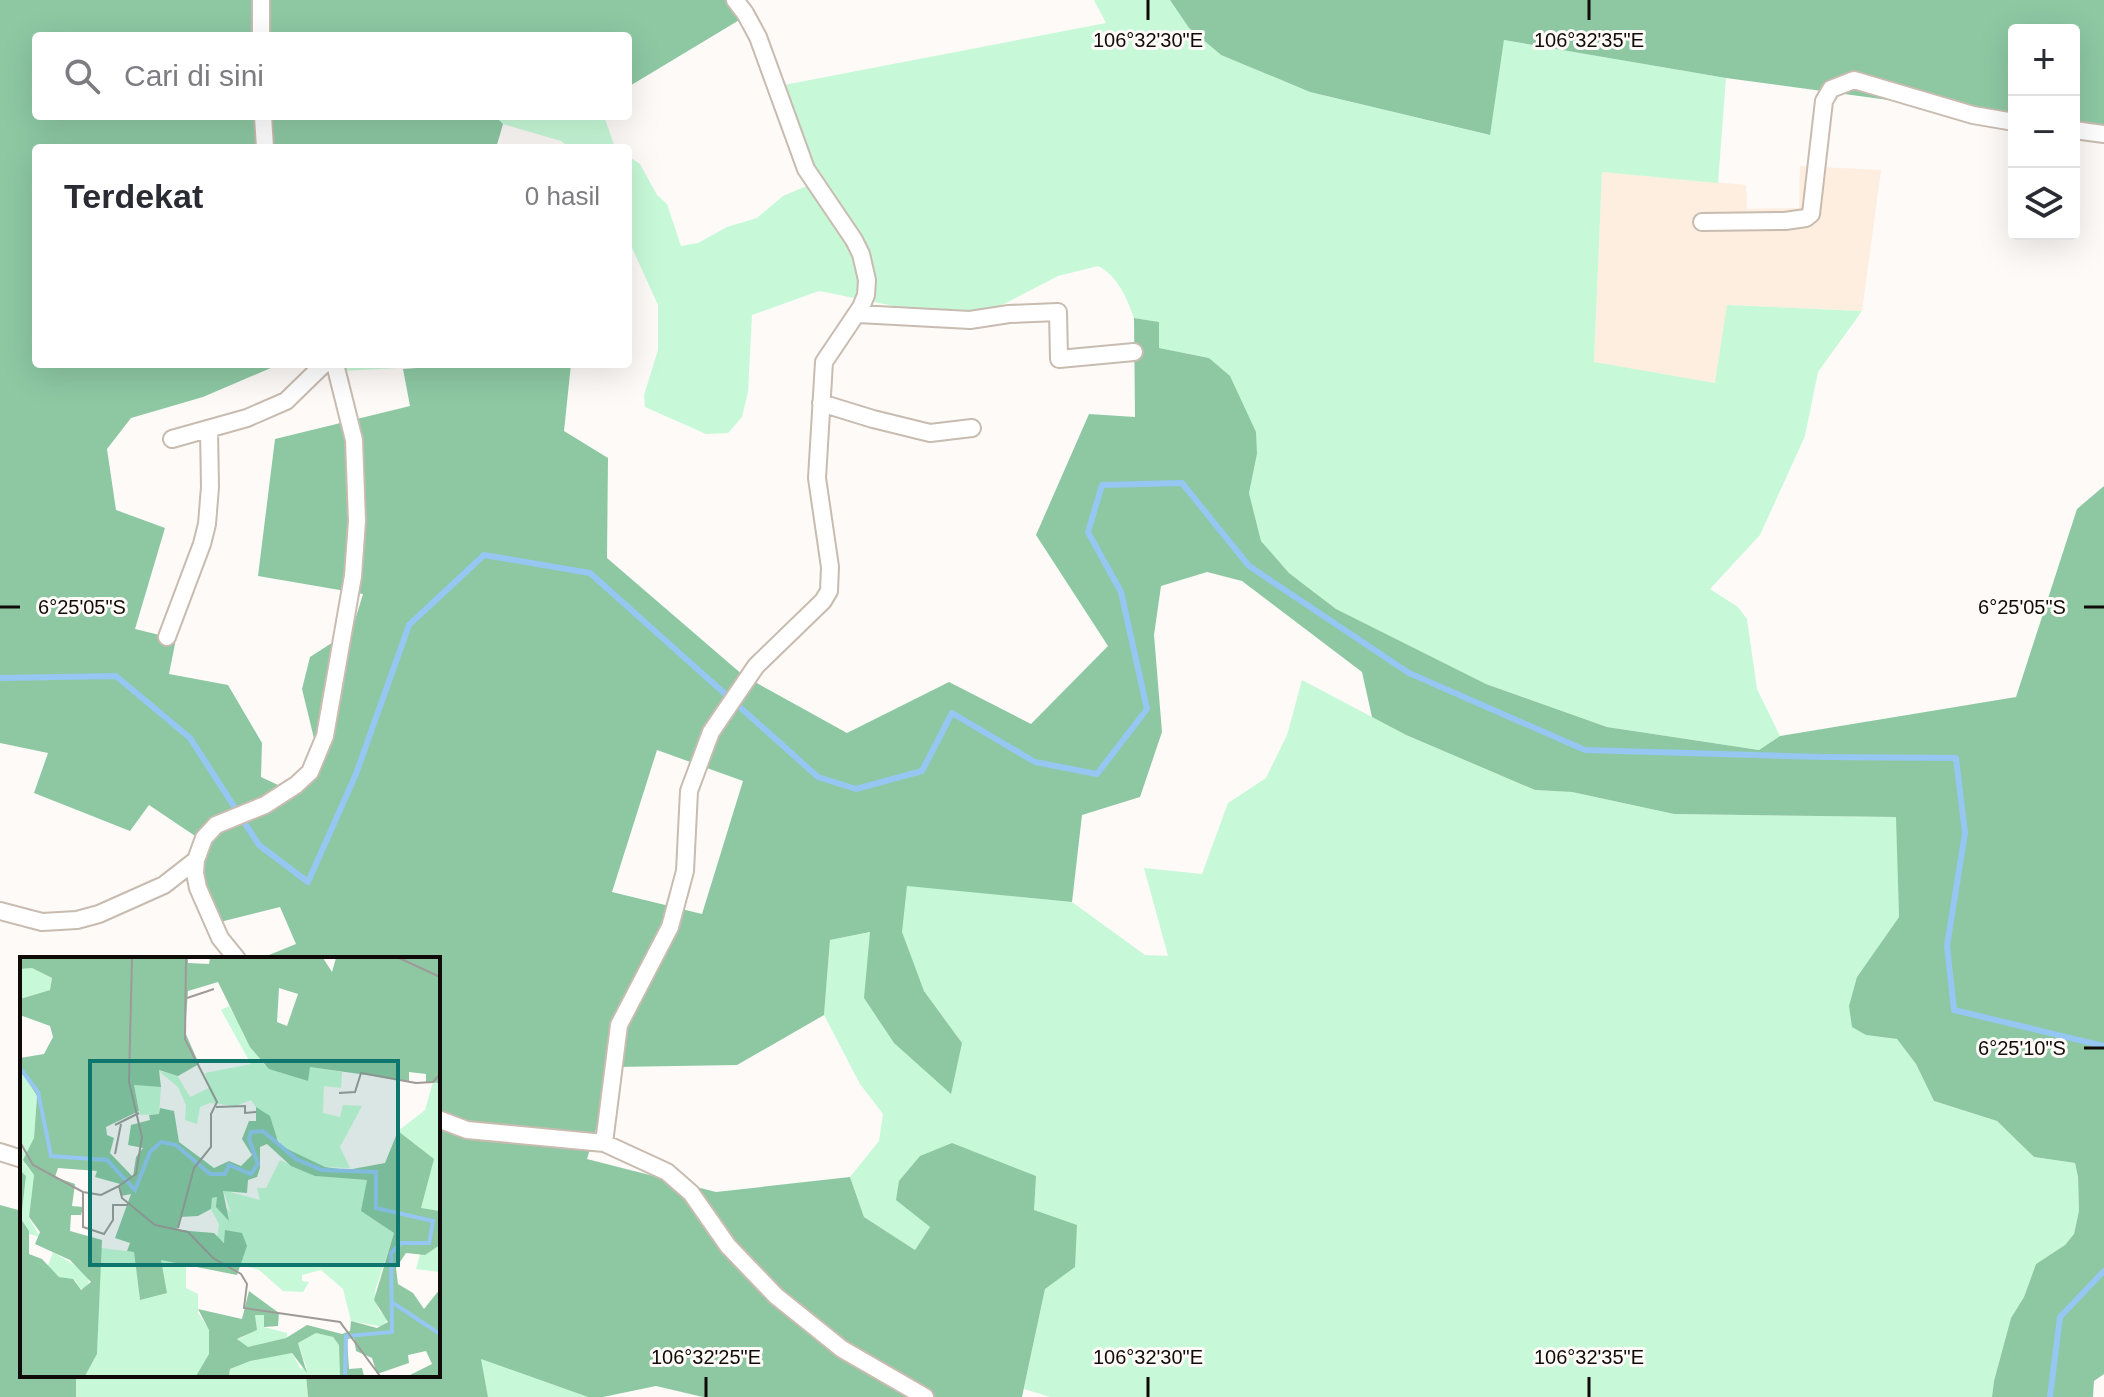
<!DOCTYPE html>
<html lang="id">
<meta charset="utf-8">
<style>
:root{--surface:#fff;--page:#f2f2f3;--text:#2b2b33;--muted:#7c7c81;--line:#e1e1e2}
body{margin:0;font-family:Helvetica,sans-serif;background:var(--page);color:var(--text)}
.controls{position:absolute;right:24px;top:24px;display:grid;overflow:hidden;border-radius:8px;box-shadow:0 8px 32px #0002}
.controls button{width:72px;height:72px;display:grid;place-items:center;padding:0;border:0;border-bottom:2px solid var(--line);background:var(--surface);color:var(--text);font:40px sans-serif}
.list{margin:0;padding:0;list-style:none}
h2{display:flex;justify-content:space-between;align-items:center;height:104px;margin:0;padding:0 32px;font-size:34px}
h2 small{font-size:26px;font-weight:400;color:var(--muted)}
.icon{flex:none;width:44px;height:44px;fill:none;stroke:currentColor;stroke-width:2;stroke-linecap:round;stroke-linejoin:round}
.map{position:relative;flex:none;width:2104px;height:1397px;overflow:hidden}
.search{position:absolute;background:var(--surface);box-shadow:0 8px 32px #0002;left:32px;top:32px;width:600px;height:88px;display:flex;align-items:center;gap:20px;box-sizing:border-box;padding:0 28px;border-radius:8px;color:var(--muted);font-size:30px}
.panel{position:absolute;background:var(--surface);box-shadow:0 8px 32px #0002;left:32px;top:144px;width:600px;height:224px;border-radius:8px}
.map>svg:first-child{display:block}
.built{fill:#fdeedf}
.green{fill:#c7f9d8}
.forest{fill:#8dc8a3;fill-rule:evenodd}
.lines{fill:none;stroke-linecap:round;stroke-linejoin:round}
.stream{stroke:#95c7f2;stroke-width:6}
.street-casing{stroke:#c8bbaf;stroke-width:20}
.street{stroke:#fff;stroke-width:16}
.ticks{fill:none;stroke:#100b08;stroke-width:3}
.inset-river{fill:none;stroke:#95c7f2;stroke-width:4}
.inset-road{fill:none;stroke:#9e9a98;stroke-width:2}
.view{fill:#0f766e;fill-opacity:0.15;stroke:#0f766e;stroke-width:4}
.inset-edge{fill:none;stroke:#100b08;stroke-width:4}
.ticks-label{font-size:20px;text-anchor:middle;fill:#100b08;stroke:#fdfaf8;stroke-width:6;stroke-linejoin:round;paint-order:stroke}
</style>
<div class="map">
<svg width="2104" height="1397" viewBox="0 0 2104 1397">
<rect width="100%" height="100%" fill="#fdfaf8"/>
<path class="built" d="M 1800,166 L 1881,170 L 1862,311 L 1728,305 L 1716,383 L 1594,363 L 1602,172 L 1746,185 L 1747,209 L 1799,208 Z"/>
<path class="green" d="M 1094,0 L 1170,0 L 1189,28 L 1221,55 L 1310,92 L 1489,135 L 1504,40 L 1726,78 L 1718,183 L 1602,172 L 1594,362 L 1715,383 L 1727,305 L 1862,311 L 1818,372 L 1805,436 L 1760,535 L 1710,589 L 1738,607 L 1747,619 L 1757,689 L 1780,736 L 1759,750 L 1607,727 L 1486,684 L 1336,609 L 1289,573 L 1261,541 L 1249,493 L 1257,454 L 1209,358 L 1159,348 L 1158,322 L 1134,318 C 1127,298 1117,275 1098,266 L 1058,276 L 998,307 L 979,312 L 899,307 L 819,291 L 752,315 L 748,392 L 742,417 L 728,433 L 706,434 L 645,407 L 644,395 L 658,350 L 658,305 L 628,239 L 628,156 L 640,164 L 657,195 L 667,204 L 681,246 L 698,243 L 727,227 L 757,218 L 783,196 L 811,184 L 784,85 L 1106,23 Z
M 495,116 L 604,116 L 614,145 L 617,148 L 570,148 L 561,141 L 503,124 Z
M 339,364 L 473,364 L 341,371 Z
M 1302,680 L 1406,735 L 1535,790 L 1572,792 L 1674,814 L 1897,817 L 1899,917 L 1857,977 L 1866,1035 L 1897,1039 L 1916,1064 L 1934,1101 L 1997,1121 L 2034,1157 L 2075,1163 L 2078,1177 L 2079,1212 L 2074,1234 L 2065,1245 L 2036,1264 L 2024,1297 L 2011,1318 L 1994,1381 L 1992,1397 L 1050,1397 L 1024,1389 L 1045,1289 L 1075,1266 L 897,1200 L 930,1227 L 915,1250 L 864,1217 L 850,1177 L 879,1141 L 883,1114 L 860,1084 L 824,1015 L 830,940 L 871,932 L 962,1043 L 924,991 L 901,932 L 907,885 L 1072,902 L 1145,955 L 1168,956 L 1144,868 L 1202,874 L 1228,803 L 1266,778 L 1287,735 Z
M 480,1358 L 588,1397 L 488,1397 Z
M 76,1375 L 306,1375 L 308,1397 L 76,1397 Z"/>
<path class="forest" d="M 0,0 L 730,0 L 741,19 L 628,87 L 628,36 L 36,36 L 36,116 L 495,116 L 503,124 L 496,148 L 36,148 L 36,364 L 280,364 L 203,397 L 131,418 L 107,449 L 116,510 L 165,528 L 135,629 L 176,639 L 169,674 L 228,685 L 262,743 L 261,777 L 295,793 L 320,763 L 302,689 L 310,657 L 352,630 L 363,594 L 258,576 L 275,439 L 410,406 L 403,369 L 473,364 L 571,364 L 564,431 L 608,458 L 607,558 L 744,676 L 847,733 L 949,682 L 1031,724 L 1108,646 L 1036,535 L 1089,414 L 1135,417 L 1134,318 L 1159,322 L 1159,348 L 1209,358 L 1230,376 L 1256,432 L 1257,454 L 1249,493 L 1261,541 L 1289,573 L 1336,609 L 1486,684 L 1607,727 L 1759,750 L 1780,736 L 2016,697 L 2077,509 L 2104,486 L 2104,1374 L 2094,1381 L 2093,1397 L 1992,1397 L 1994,1381 L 2011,1318 L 2024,1297 L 2036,1264 L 2065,1245 L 2074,1234 L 2079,1211 L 2078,1177 L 2075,1163 L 2034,1157 L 1997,1121 L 1934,1101 L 1916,1064 L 1897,1039 L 1866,1035 L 1852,1027 L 1849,1006 L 1857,977 L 1899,917 L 1896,817 L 1674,814 L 1572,792 L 1535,790 L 1406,735 L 1372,717 L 1362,672 L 1242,581 L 1207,572 L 1161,586 L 1154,635 L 1162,732 L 1140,797 L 1082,815 L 1072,902 L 907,886 L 902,932 L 924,991 L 962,1043 L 951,1094 L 894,1043 L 864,998 L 870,932 L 830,940 L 824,1015 L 737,1065 L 615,1067 L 587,1159 L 716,1192 L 850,1177 L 864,1217 L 915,1250 L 930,1227 L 896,1200 L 899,1181 L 920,1156 L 952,1143 L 1036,1176 L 1034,1210 L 1077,1225 L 1075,1267 L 1045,1289 L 1022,1397 L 703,1397 L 656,1386 L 603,1397 L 588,1397 L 481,1359 L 488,1397 L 308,1397 L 306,1375 L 438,1375 L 438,959 L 259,959 L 296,944 L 280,907 L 212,924 L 195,887 L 207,844 L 149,805 L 130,831 L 34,793 L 48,753 L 0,743 ZM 657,750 L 743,781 L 702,914 L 612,892 Z
M 1170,0 L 2104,0 L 2104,127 L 2074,124 L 2074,30 L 2014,30 L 2014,117 L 1726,78 L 1504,40 L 1490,135 L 1310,92 L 1221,55 L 1189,28 Z
M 0,1205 L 22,1211 L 22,1375 L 76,1375 L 76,1397 L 0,1397 Z"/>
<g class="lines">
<path class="stream" d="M 0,678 L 116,676 L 190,738 L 259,845 L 308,882 L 356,774 L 409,625 L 484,555 L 590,573 L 818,777 L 856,789 L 922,771 L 952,713 L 1035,762 L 1097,774 L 1147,709 L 1121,592 L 1088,532 L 1102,485 L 1182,483 L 1249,566 L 1409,673 L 1585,750 L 1823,757 L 1956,758 L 1965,833 L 1947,946 L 1954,1010 L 2104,1046
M 2050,1397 L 2060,1317 L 2104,1271"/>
<g class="street-casing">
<path id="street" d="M 261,0 L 261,36
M 263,116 L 265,148
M 2074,130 L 2104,134
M 1702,222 L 1785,221 L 1806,218 L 1811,214 L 1824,101 L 1831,89 L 1854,80 L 1973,115 L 2014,122
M 858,314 L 970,320 L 1009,314 L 1058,312 L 1059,359 L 1134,352
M 821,403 L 873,419 L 930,433 L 972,428
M 172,439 L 247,418 L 286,401 L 324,364
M 167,637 L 202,544 L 207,524 L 210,487 L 209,430
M 0,911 L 42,922 L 77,920 L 99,914 L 164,885 L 196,860
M 237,959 L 220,938 L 198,888 L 195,873 L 196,860 L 204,838 L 216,825 L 265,805 L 296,785 L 310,772 L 325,736 L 353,576 L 357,521 L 354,440 L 335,364
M 438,1119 L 467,1130 L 604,1143 L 667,1172 L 691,1193 L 728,1246 L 776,1296 L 842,1349 L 925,1397
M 604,1143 L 619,1025 L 670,927 L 685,871 L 689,791 L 711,732 L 756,666 L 823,601 L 829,591 L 830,567 L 817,478 L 824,362 L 861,307 L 866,295 L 867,280 L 861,254 L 854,240 L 806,169 L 758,37 L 745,13 L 735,0
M 0,1152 L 22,1159"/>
</g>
<use href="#street" class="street"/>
</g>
<path class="ticks" d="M 1148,0 L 1148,20M 1589,0 L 1589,20M 0,607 L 20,607M 2084,607 L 2104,607M 2084,1048 L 2104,1048M 706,1377 L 706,1397M 1148,1377 L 1148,1397M 1589,1377 L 1589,1397"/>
<g transform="translate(20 957)">
<rect width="420" height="420" fill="#fdfaf8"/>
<path d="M 12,11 L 32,21 L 30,33 L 0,42 L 0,12 ZM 209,49 L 244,108 L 287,124 L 290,110 L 322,115 L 321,131 L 304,129 L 303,156 L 320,160 L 323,148 L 342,149 L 320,190 L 330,211 L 305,210 L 265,193 L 231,143 L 216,149 L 190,146 L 180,150 L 177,167 L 165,163 L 166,148 L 158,130 L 139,114 L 157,118 L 170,140 L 189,131 L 185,116 L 231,107 L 201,53 ZM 0,112 L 17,139 L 14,182 L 5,207 L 14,218 L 9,261 L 20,280 L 9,277 L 1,262 L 6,219 L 0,213 ZM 413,125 L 420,126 L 420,254 L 401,252 L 378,174 L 405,153 ZM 114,128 L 141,130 L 139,157 L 120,158 ZM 260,203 L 295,219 L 347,223 L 343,255 L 374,276 L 355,334 L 359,354 L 368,361 L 363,370 L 331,364 L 323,332 L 301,313 L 282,318 L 282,324 L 289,325 L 283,335 L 263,334 L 239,313 L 220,307 L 223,292 L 197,282 L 199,267 L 191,252 L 192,241 L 197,240 L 211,256 L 203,233 L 240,243 L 237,231 L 246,231 ZM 420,288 L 420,315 L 396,312 L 400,297 ZM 81,291 L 114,295 L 120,343 L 140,302 L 166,306 L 166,331 L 178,337 L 178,356 L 189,372 L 189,398 L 176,419 L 65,419 L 77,397 ZM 33,295 L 69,317 L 68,331 L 58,332 L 56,324 L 39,320 L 28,309 ZM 244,357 L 244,370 L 267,376 L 267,381 L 228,390 L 217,383 L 236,373 L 235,358 ZM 296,376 L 313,380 L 320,388 L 320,419 L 209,419 L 210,412 L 230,403 L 272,396 L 280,411 L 287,412 L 278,386 Z" fill="#c7f9d8"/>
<path d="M 0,1 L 168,1 L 168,6 L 189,7 L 190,1 L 303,1 L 312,15 L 316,1 L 420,1 L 420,126 L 406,125 L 406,117 L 389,115 L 389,124 L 290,110 L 288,124 L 249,112 L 230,90 L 198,25 L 168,34 L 165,75 L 179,107 L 158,119 L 139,113 L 141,130 L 114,128 L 119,154 L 86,170 L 87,178 L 94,181 L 90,196 L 113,220 L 116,200 L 123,191 L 108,188 L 111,168 L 130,163 L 129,158 L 139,157 L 140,151 L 154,154 L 159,185 L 194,211 L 209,204 L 221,209 L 232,198 L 222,182 L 229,164 L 236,164 L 236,150 L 250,159 L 259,188 L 305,210 L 327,213 L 365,206 L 378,174 L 414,202 L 401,251 L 420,254 L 420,288 L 405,298 L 386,296 L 376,311 L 378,327 L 393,336 L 404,352 L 420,332 L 420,419 L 388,419 L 412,407 L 406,394 L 388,398 L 389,406 L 357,417 L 352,401 L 336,394 L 334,381 L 327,382 L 329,412 L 342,411 L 344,419 L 320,419 L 319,388 L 313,380 L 296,376 L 278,386 L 287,416 L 272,396 L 230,404 L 210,412 L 209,419 L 176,419 L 189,397 L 189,373 L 178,352 L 222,362 L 229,334 L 259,356 L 258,369 L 244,370 L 244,358 L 235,358 L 237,373 L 217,382 L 228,390 L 266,381 L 287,368 L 322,377 L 330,374 L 331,364 L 357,371 L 368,365 L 354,343 L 374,276 L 341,254 L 347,223 L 295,219 L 271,209 L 247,187 L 240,190 L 240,211 L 237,220 L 228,223 L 227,236 L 203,234 L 209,264 L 196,250 L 197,240 L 192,241 L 191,252 L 178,259 L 160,260 L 157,273 L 194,276 L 204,286 L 205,273 L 222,276 L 227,289 L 217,318 L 141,303 L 147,336 L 120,343 L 114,295 L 107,294 L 110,286 L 95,281 L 111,237 L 101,239 L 100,227 L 75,220 L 77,214 L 38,211 L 35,220 L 55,227 L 52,249 L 63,250 L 61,258 L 51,258 L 50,274 L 82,283 L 77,397 L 65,419 L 0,419 L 0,213 L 6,219 L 1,262 L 9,274 L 9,297 L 22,302 L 39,320 L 53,322 L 61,333 L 71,325 L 50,303 L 15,287 L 20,275 L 9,260 L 14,218 L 3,203 L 14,181 L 17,139 L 0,112 L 0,101 L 24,97 L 33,80 L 30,69 L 0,58 L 0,42 L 30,33 L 32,21 L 12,11 L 0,12 ZM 259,31 L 278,37 L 267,69 L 257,65 Z" fill="#8dc8a3" fill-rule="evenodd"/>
<path class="inset-river" d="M 0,111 L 18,135 L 31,199 L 87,203 L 115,233 L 130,195 L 141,185 L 156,188 L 190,217 L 205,217 L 209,208 L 231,217 L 238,207 L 229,182 L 231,175 L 243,174 L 276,202 L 302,213 L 356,215 L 356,251 L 413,264 L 409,286 L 381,286 L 371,296 L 372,375 L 326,379 L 325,419M 373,346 L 420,377"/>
<path class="inset-road" d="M 112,1 L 109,125 L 122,180 L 116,217 L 99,229 L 102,241 L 135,268 L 168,275 L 193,301 L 221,317 L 227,327 L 224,351 L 320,365 L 360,419M 379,1 L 420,20M 167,41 L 194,32M 319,136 L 335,135 L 341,116 L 396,126 L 413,125 L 420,117M 196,150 L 225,149 L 225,156 L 236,155M 95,168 L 119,156M 0,185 L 13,208 L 63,235 L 81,238 L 99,229M 95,197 L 101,167M 63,235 L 63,270 L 84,277 L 93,263 L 93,248 L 108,248M 158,271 L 174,211 L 191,190 L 191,157 L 197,145 L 165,82 L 166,1"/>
<path class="view" d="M 70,104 L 378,104 L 378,308 L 70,308 Z"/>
<rect width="420" height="420" class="inset-edge"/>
</g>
<g class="ticks-label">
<text x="1148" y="47">106°32'30"E</text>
<text x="1589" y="47">106°32'35"E</text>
<text x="82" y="614">6°25'05"S</text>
<text x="2022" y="614">6°25'05"S</text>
<text x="2022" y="1055">6°25'10"S</text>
<text x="706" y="1364">106°32'25"E</text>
<text x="1148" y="1364">106°32'30"E</text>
<text x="1589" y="1364">106°32'35"E</text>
</g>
</svg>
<div class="controls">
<button>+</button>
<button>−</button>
<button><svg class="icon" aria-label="layers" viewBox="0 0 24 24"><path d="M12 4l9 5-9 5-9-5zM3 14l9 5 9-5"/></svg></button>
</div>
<div class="search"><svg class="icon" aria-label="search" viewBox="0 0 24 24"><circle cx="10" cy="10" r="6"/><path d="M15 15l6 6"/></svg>Cari di sini</div>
<section class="panel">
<h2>Terdekat<small>0 hasil</small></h2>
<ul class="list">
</ul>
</section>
</div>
